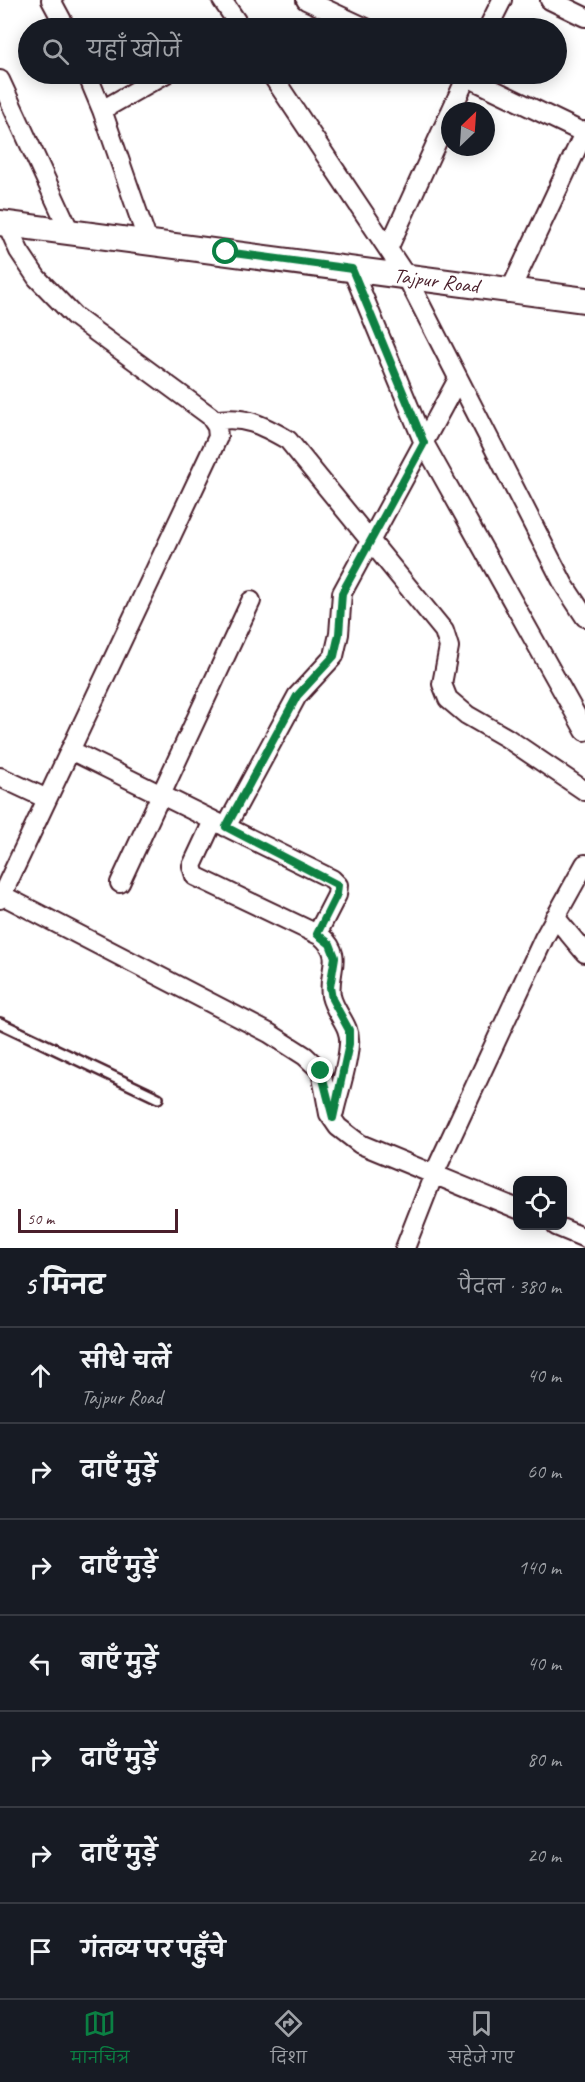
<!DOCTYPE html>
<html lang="hi">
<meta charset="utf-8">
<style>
:root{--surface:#171b24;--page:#242831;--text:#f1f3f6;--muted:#9ea1a6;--line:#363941;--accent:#0b8043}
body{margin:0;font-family:Caveat,"Playpen Sans Deva",sans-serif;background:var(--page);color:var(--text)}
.controls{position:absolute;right:18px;bottom:18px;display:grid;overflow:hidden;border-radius:12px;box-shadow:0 3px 15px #0003}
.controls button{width:54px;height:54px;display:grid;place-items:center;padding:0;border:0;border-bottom:2px solid var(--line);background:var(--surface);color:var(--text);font:30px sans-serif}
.compass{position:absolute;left:441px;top:102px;width:54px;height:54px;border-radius:50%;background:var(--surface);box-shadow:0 3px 15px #0003;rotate:25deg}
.scale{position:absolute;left:18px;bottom:15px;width:160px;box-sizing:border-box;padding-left:6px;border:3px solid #4a1f2b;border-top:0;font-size:16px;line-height:21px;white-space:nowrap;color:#4a1f2b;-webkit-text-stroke:4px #fff;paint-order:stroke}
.stop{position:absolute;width:18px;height:18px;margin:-14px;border:4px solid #0b8043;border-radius:50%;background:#fff}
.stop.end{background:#0b8043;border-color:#fff;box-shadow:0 2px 6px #0008}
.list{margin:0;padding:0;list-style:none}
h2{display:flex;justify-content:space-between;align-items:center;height:78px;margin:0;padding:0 24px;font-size:26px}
h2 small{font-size:20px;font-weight:400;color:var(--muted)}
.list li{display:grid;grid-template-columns:39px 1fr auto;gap:18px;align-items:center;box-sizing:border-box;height:96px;padding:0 24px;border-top:2px solid var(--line)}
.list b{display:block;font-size:22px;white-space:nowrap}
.list p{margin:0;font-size:20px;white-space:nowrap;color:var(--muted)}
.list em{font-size:20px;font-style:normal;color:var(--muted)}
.icon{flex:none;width:33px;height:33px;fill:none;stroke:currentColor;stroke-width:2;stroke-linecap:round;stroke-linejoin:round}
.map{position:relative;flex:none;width:585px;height:1248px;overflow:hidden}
.search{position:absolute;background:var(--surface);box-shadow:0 3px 15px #0003;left:18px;right:18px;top:18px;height:66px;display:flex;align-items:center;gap:15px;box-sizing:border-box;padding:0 21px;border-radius:33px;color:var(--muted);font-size:22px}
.sheet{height:750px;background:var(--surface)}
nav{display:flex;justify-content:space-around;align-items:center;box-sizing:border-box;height:84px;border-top:2px solid var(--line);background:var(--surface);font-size:16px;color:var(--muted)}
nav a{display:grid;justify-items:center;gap:3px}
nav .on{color:var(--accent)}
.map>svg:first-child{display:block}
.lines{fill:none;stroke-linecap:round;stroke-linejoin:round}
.lane-casing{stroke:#4a1f2b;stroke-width:14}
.street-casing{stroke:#4a1f2b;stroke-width:22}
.secondary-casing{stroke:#4a1f2b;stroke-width:28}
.lane{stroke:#fff;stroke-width:9}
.street{stroke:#fff;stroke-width:18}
.secondary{stroke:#fff;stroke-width:24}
.route{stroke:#0b8043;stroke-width:8}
.labels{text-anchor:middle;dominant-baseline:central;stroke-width:4.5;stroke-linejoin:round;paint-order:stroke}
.street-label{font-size:21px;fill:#4a1f2b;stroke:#fff}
</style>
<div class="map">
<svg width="585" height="1248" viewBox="0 0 585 1248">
<rect width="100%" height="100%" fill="#fff"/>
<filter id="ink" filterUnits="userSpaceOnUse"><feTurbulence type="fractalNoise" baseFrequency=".0167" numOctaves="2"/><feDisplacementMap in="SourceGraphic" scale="12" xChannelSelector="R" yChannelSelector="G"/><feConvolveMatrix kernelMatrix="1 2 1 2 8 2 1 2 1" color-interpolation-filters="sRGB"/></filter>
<g filter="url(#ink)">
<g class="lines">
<g class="lane-casing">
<path id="lane" d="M 0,1023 L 158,1098"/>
</g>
<g class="street-casing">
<path id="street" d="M 51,0 L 66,28
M 222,0 L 241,28
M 306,0 L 366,28
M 550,0 L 585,17
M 488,28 L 502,0
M 87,74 L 102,110 L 148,242
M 271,74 L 406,276 L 564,585 L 585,617
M 461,74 L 584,133
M 0,80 L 70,232
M 102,110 L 165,74
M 451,111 L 468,74
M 388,249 L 450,113
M 352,269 L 424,443 L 585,731
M 510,291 L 585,131
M 213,421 C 244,415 262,425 288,440 L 444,631 L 449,647 L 442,684 L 448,699 L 467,715 L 507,738 L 585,791
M 70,750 L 332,879 L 338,885 L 337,895 L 317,934
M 0,777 L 47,799
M 213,821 L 192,866 L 195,876 L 321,936 C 345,957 327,971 331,996 C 335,1014 351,1025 349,1044 C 348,1066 339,1090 334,1112
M 226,827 L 297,696 L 334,656 L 339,634 L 342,593 L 458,379
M 120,883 L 251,601
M 2,895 L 269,1033 L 305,1056 L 321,1071 L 329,1114 L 338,1127 L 360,1144 L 518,1209
M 0,899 L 218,437 L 217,427 L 210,416 L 74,316 L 37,278 L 19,251 L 7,224
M 555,917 L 585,953
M 556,1226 L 585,1238
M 405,1248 L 434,1174 L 544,938 L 585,864"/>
</g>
<g class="secondary-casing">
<g id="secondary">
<path id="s1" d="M 0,223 L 585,300"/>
</g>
</g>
<use href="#lane" class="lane"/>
<use href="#street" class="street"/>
<use href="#secondary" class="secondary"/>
</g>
</g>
<g class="lines" filter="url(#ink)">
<path class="route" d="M 226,252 L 352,269 L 424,443 L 342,593 L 339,634 L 334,656 L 297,696 L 226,827 L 338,885 L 337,894 L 317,934 L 330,944 L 335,957 L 330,987 L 332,999 L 349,1030 L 349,1044 L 333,1118 L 321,1071"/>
</g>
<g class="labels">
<g class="street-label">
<text stroke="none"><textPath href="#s1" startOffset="440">Tajpur Road</textPath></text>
</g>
</g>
</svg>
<div class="controls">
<button><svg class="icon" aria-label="locate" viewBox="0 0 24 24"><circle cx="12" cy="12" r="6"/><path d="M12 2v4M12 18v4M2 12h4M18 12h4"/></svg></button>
</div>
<svg class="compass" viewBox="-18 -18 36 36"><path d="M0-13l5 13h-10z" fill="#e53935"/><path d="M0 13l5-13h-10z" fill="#9ea1a6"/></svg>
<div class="scale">50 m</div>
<div class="stop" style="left:226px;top:252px"></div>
<div class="stop end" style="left:321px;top:1071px"></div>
<div class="search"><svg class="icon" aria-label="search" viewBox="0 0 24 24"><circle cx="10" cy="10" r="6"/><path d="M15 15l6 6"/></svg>यहाँ खोजें</div>
</div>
<section class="sheet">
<h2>5 मिनट<small>पैदल · 380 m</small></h2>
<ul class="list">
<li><svg class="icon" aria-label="ahead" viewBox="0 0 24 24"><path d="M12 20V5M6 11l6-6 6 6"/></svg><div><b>सीधे चलें</b><p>Tajpur Road</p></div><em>40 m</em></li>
<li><svg class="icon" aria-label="right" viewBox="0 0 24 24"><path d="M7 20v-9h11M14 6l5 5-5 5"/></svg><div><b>दाएँ मुड़ें</b></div><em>60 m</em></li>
<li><svg class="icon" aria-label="right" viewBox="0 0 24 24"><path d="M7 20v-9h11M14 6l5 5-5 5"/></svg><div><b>दाएँ मुड़ें</b></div><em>140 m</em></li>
<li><svg class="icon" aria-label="left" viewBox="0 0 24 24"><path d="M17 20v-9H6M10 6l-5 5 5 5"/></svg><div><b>बाएँ मुड़ें</b></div><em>40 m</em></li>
<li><svg class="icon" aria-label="right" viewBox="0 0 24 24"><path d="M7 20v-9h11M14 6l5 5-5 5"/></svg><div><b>दाएँ मुड़ें</b></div><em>80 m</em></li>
<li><svg class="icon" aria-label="right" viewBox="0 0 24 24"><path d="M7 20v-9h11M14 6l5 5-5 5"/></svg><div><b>दाएँ मुड़ें</b></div><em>20 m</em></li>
<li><svg class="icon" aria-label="arrive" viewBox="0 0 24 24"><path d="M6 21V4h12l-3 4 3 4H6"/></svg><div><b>गंतव्य पर पहुँचे</b></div></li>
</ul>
</section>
<nav>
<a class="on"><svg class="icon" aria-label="map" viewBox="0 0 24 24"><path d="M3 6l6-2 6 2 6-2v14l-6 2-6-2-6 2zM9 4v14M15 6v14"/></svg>मानचित्र</a>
<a><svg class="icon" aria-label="directions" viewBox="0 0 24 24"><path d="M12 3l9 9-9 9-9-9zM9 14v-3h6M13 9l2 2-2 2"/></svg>दिशा</a>
<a><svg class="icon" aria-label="saved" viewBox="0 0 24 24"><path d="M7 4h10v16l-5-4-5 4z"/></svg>सहेजे गए</a>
</nav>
